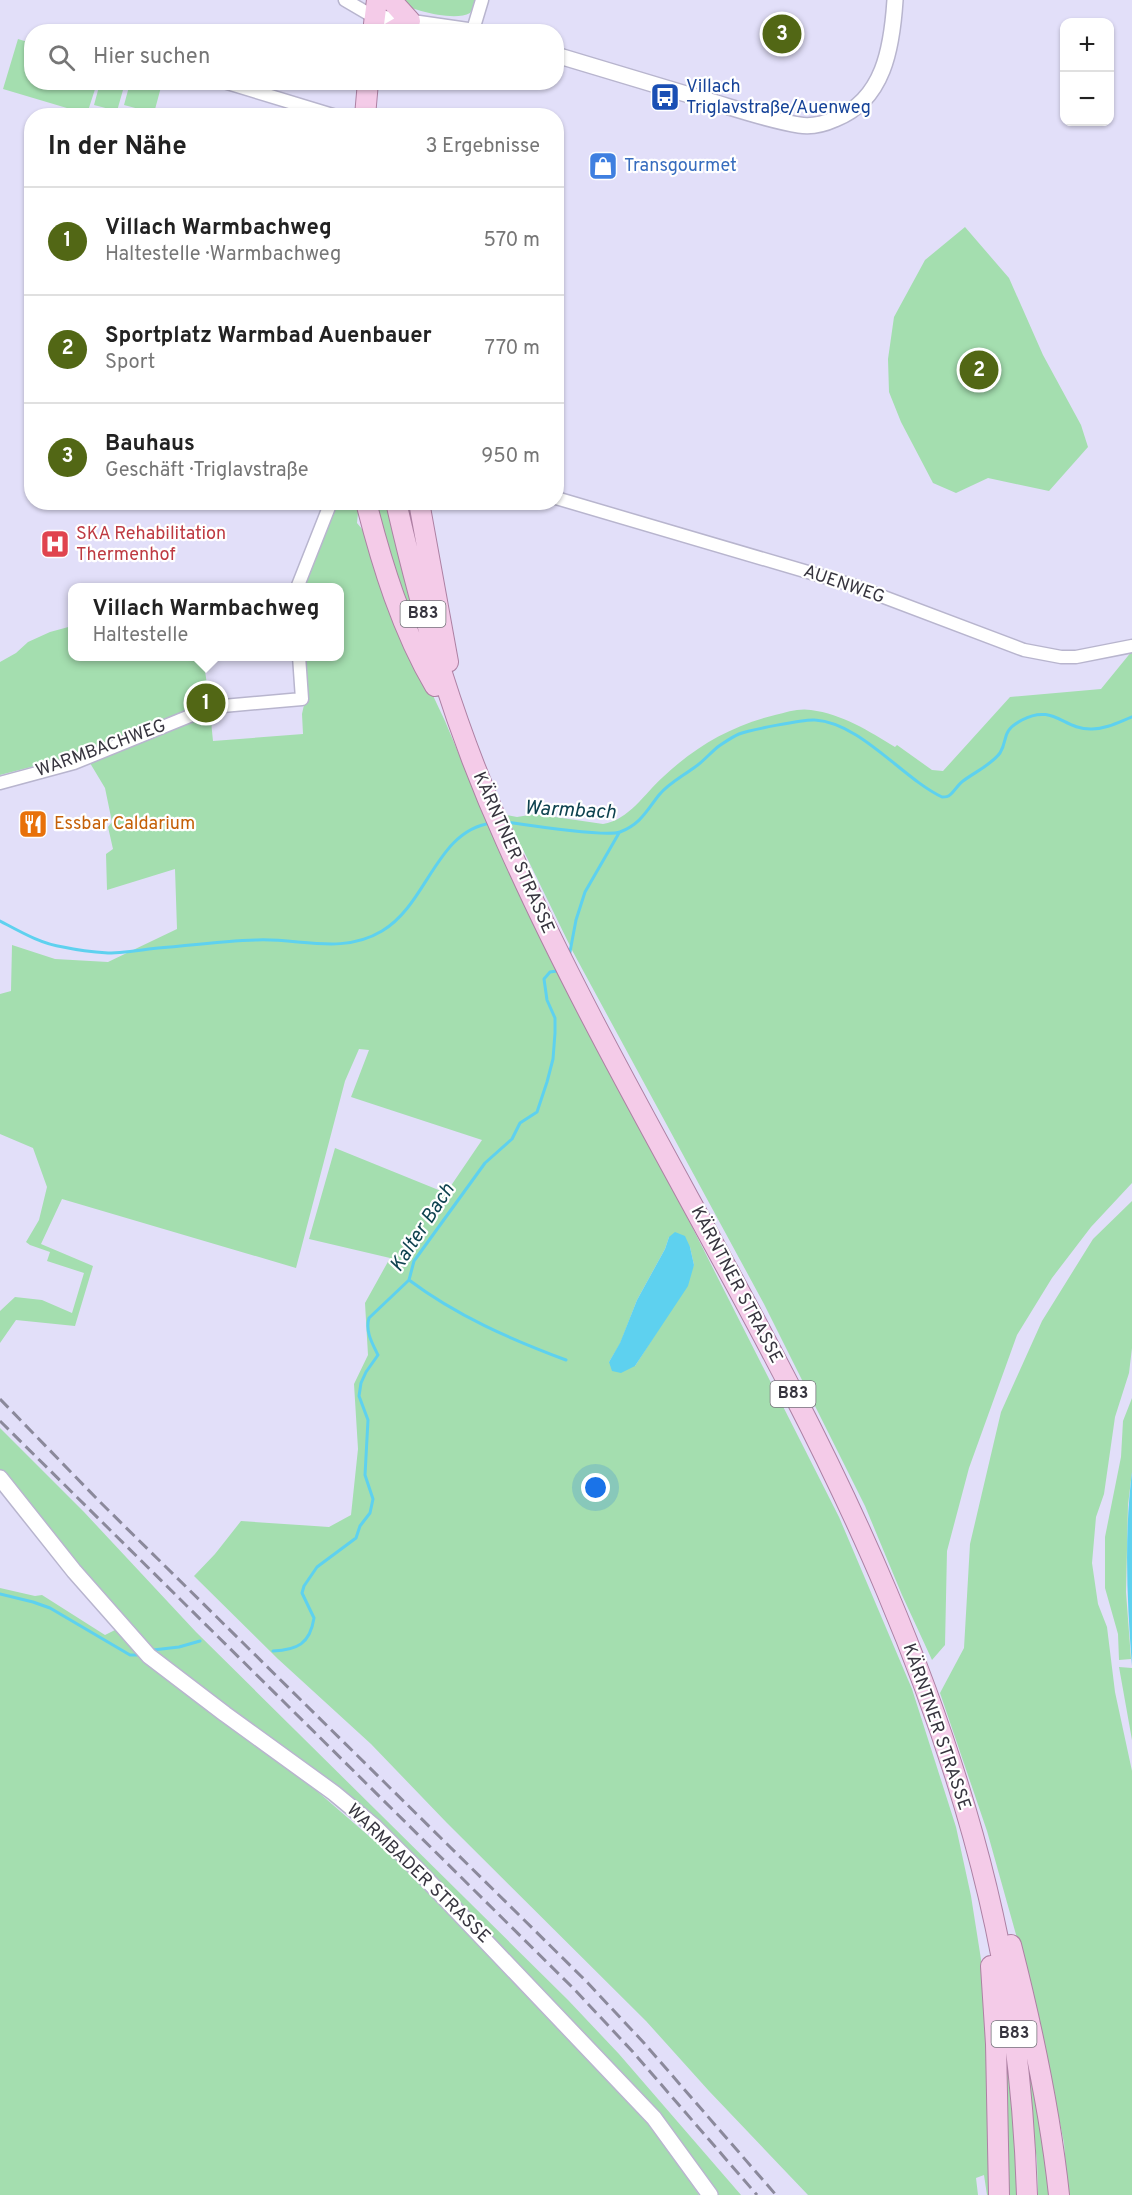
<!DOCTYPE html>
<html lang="de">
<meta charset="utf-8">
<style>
:root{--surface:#fff;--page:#f2f2f2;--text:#222;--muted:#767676;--line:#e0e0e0;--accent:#526715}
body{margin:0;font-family:Overpass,sans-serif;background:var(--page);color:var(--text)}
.controls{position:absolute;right:18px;top:18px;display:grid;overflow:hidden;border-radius:12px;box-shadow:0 2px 4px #0004}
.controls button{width:54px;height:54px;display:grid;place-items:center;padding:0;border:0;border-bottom:2px solid var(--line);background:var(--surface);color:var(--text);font:30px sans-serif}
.you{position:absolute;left:596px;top:1488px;width:21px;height:21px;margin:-15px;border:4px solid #fff;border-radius:50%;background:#1a73e8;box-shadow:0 0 0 9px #1a73e833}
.badge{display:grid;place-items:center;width:39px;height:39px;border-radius:50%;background:var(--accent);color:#fff;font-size:20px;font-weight:700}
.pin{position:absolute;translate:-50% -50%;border:3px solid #fff;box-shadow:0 2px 6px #0006}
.popup{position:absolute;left:68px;top:583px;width:276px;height:78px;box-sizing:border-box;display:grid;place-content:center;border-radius:12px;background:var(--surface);filter:drop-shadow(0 2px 4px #0005);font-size:20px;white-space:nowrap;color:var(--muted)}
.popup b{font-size:22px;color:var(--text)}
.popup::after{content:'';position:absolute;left:50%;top:100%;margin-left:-12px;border:12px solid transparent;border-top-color:var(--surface)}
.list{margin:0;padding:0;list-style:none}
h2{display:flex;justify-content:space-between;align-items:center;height:78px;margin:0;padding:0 24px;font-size:26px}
h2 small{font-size:20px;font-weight:400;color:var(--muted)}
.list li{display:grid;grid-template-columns:39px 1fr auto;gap:18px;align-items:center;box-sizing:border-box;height:108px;padding:0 24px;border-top:2px solid var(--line)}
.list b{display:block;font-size:22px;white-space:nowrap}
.list p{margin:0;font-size:20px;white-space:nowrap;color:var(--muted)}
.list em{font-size:20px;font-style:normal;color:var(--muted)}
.icon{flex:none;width:33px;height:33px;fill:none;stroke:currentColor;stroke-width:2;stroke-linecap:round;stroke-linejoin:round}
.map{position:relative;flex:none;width:1132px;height:2195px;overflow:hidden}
.search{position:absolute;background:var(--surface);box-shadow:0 2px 4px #0004;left:24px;top:24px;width:540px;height:66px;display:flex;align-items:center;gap:15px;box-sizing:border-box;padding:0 21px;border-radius:24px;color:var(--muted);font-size:22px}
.panel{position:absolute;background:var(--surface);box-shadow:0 2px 4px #0004;left:24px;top:108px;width:540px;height:402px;border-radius:24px}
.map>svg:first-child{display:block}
.green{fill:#a4deaf;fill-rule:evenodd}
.water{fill:#5ed1ef}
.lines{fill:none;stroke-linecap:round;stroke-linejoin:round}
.stream{stroke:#5ed1ef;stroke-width:3}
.minor-casing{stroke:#b8b5ce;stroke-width:15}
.tertiary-casing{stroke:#b8b5ce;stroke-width:18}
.primary-casing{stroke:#ad80a3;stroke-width:22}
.minor{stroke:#fff;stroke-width:12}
.tertiary{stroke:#fff;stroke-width:15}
.primary{stroke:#f4cbe8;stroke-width:20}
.rail{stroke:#8b899b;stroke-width:3;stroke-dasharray:12 6;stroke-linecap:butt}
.labels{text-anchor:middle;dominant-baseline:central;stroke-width:4.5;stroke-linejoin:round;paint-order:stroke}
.shield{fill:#fff;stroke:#737279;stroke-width:1.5}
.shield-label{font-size:16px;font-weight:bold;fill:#37353f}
.transit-label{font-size:18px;fill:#164399;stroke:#fff;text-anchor:start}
.shop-label{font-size:18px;fill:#366cbe;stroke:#fff;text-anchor:start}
.health-label{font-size:18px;fill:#be3a42;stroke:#fff;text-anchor:start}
.street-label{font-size:18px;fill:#37353f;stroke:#fff}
.food-label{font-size:18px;fill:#c56008;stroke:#fff;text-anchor:start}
.water-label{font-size:20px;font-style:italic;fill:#0e424f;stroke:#fff}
</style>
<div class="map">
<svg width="1132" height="2195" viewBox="0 0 1132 2195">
<rect width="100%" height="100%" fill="#e2dff9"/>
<path class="green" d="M 395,0 L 478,0 L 470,13 C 454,22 410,10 395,0 Z
M 18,39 L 31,43 L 32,82 L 97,83 L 87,114 L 3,89 Z
M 100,83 L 125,83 L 117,111 L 94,105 Z
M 130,83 L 146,83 L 161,87 L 154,113 L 124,105 Z
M 965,227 L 1009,278 L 1043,355 L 1081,425 L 1088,447 L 1049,491 L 988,478 L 956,493 L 933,483 L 901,422 L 889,392 L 888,359 L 894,317 L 925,260 Z
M 334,503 L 359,503 L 357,523 L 362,529 L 369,529 L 392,609 L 445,721 L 496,843 L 550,959 L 684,1211 L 839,1517 L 912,1689 L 956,1827 L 971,1896 L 983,1972 L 994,2195 L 987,2195 L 984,2175 L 976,2178 L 978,2195 L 808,2195 L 709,2091 L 646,2021 L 447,1823 L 371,1744 L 278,1659 L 194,1576 L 215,1554 L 241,1521 L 329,1527 L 351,1515 L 358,1449 L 354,1384 L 368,1355 L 365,1303 L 390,1258 L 309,1239 L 335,1148 L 446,1193 L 482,1140 L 351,1097 L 369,1050 L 359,1049 L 345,1081 L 296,1268 L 62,1199 L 41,1244 L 93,1266 L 75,1326 L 16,1320 L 0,1343 L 0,1311 L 15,1297 L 42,1300 L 72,1313 L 84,1273 L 47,1261 L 50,1252 L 30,1245 L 26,1242 L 39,1220 L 47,1187 L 33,1148 L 0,1134 L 0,994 L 11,991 L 12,945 L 55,959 L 108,962 L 177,929 L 175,869 L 107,890 L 106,854 L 113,849 L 108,827 L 112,822 L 105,788 L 90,763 L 210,711 L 213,741 L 303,734 L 302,714 L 308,686 L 305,657 L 340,656 L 340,588 L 304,587 ZM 669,1237 L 690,1247 L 694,1265 L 660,1327 L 635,1366 L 609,1362 L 620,1344 L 637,1300 L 665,1249 Z
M 371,503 L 387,503 L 425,647 L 425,654 Z
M 72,626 L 73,656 L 203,657 L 210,705 L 89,752 L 0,775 L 0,662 L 16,653 L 28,642 L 50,632 Z
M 1132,651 L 1132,1183 L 1091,1227 L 1052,1278 L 1017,1335 L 969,1468 L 947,1551 L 945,1645 L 932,1660 L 902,1595 L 865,1506 L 764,1304 L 573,952 L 506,815 L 517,817 L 535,814 L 603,824 C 629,820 644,794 663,777 C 696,746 731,726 775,715 C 787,712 799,708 811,710 C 842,714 869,731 895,747 L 897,745 L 932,770 L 943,771 L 1010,697 L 1101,689 Z
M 1132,1201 L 1132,1348 L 1129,1373 L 1115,1417 L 1104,1494 L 1096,1517 L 1092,1563 L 1098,1604 L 1107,1627 L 1115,1692 L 1132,1771 L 1132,2195 L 1068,2195 L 1064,2143 L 1048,2063 L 1022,1956 L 987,1831 L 940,1693 L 964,1648 L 970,1544 L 1001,1412 L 1042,1321 L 1093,1239 Z
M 1132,1398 L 1132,1472 L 1128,1505 L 1126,1592 L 1131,1659 L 1119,1660 L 1118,1634 L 1105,1588 L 1105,1537 L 1121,1457 L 1123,1421 Z
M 0,1428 L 84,1512 L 196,1632 L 568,2000 L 619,2054 L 741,2195 L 714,2195 L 461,1907 L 146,1646 L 49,1528 L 0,1473 Z
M 0,1588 L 35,1596 L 42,1595 L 105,1635 L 117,1629 L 303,1779 L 392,1856 L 650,2121 L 699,2195 L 0,2195 Z
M 1119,1667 L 1132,1668 L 1132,1740 Z
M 1017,1996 L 1055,2195 L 1038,2195 L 1037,2161 Z
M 1001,2003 L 1016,2129 L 1019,2195 L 1003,2195 Z"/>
<path class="water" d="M 675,1232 L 685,1236 L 690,1247 L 694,1265 L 688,1286 L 635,1366 L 621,1373 L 612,1371 L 609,1362 L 620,1343 L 637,1300 L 665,1249 L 669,1237 Z
M 1132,1472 L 1132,1666 C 1127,1601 1124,1537 1132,1472 Z"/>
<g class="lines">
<path class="stream" d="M 507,822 C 527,825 606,837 620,832 C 641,824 647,810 659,795 C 669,783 683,776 695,767 C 704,761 711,752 719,746 C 725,742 732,737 739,734 C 749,730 805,719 815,720 C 861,723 902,778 942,797 C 946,797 948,797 951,794 C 955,790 958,785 963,781 C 975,772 991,765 1000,753 C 1009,738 1000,732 1022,720 C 1054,703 1063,730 1092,729 C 1106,729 1119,722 1132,717
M 0,921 C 19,931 41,944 63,947 C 77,950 93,952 108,953 C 121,953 135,951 149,949 C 185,946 221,941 257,940 C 300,938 342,955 382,931 C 428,904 436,830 492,823
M 569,957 L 576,920 L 585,892 L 619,833
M 409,1280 C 457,1316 510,1339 566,1360
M 0,1594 L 33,1602 L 50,1608 L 130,1655 L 137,1655
M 153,1650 L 179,1647 L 200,1641
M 273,1651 C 297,1650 310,1644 314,1618 L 302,1593 L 304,1586 L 317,1567 L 356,1538 L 360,1526 L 370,1513 L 373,1499 L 365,1475 L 368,1420 L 359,1396 L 361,1383 L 366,1372 L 378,1355 C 372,1343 365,1331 369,1318 L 409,1280 L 414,1261 L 485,1163 L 512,1139 L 520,1123 L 537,1112 L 547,1082 L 553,1059 L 555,1033 L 555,1018 L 547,1000 L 544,979 L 550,972 L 557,971 L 560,968"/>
<g class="minor-casing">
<path id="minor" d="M 345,0 L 374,17
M 473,30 L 482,0
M 224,82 L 336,116
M 556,498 L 852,585 L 1024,650 L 1061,657 L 1076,657 L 1132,646
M 297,588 L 331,502
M 0,783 L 74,763 L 212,707 L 302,699 L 299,656"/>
</g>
<g class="tertiary-casing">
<path id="tertiary" d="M 374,17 L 478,32
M 556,55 C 606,70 656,85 706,100 C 734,108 771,121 799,125 C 811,127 824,124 835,119 C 884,100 892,47 895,0
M 0,1478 L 74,1571 L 149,1656 L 225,1714 L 334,1793 L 375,1827 L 414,1866 L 654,2118 L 710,2195"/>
</g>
<g class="primary-casing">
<path id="primary" d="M 391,0 L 410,21 L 391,32
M 373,32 L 377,0
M 365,116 L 368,82
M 366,502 C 382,565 402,630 435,686
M 396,502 C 423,620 456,731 506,841 C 620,1098 778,1333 887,1592 C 944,1727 990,1868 1011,2013 C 1020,2073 1025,2134 1027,2195
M 419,502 L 448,662
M 1011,1945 C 1032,2027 1050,2110 1059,2195
M 991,1966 L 996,2044 L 999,2195"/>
</g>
<use href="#minor" class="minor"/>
<use href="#tertiary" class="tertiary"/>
<use href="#primary" class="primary"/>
<path class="rail" d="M 0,1399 L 99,1501 L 585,1980 L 644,2043 L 776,2195
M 0,1421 L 574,1989 L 633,2052 L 757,2195"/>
</g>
<defs>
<g id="bus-square" transform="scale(1.5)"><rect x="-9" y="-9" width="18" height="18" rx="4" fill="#1a4fb4" stroke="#fff"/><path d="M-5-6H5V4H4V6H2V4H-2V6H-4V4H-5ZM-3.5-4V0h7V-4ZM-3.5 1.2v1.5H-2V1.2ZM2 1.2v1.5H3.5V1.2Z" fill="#fff"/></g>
<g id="shop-square" transform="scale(1.5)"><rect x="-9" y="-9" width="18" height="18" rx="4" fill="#3f7fe0" stroke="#fff"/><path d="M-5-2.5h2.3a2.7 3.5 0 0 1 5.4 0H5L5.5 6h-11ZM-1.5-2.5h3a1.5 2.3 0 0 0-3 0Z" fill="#fff"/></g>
<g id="hospital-square" transform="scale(1.5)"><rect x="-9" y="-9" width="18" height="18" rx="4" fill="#e0444e" stroke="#fff"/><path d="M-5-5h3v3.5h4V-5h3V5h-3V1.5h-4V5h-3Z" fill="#fff"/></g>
<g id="restaurant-square" transform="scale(1.5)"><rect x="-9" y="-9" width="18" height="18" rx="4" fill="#e8710a" stroke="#fff"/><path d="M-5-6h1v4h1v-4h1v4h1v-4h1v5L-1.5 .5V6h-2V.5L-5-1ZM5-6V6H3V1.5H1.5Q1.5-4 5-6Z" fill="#fff"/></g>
</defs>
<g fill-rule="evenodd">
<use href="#bus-square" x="665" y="97"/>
<use href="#shop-square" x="603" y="166"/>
<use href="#hospital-square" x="55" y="544"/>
<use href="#restaurant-square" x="33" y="824"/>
</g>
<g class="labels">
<g class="shield">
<rect x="400.5" y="601" width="45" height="26" rx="4.5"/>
<rect x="770.5" y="1381" width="45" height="26" rx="4.5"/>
<rect x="991.5" y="2021" width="45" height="26" rx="4.5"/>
</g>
<g class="shield-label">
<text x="423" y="614">B83</text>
<text x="793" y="1394">B83</text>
<text x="1014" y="2034">B83</text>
</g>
<g class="transit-label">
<text x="686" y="87">Villach<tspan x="686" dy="21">Triglavstraße/Auenweg</tspan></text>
</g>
<g class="shop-label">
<text x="624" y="166">Transgourmet</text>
</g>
<g class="health-label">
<text x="76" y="534">SKA Rehabilitation<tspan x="76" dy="21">Thermenhof</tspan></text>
</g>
<g class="street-label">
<text transform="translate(844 585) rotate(19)">AUENWEG</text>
<text transform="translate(101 749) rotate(-20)">WARMBACHWEG</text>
<text transform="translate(513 853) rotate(66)">KÄRNTNER STRASSE</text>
<text transform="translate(736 1285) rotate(62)">KÄRNTNER STRASSE</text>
<text transform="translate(936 1727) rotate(71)">KÄRNTNER STRASSE</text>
<text transform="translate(418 1874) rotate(44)">WARMBADER STRASSE</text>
</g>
<g class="food-label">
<text x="54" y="824">Essbar Caldarium</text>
</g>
<g class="water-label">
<text transform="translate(570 811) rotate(3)">Warmbach</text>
<text transform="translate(423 1228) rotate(-57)">Kalter Bach</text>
</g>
</g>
</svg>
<div class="controls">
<button>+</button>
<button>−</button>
</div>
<div class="you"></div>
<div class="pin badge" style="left:206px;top:703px">1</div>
<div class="popup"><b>Villach Warmbachweg</b>Haltestelle</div>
<div class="pin badge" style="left:979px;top:370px">2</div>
<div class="pin badge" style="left:782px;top:34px">3</div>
<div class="search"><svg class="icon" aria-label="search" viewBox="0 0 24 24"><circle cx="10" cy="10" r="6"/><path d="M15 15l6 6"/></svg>Hier suchen</div>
<section class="panel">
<h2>In der Nähe<small>3 Ergebnisse</small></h2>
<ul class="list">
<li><span class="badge">1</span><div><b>Villach Warmbachweg</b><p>Haltestelle · Warmbachweg</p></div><em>570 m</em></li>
<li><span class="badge">2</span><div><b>Sportplatz Warmbad Auenbauer</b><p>Sport</p></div><em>770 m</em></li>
<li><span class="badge">3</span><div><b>Bauhaus</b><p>Geschäft · Triglavstraße</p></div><em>950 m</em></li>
</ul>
</section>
</div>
